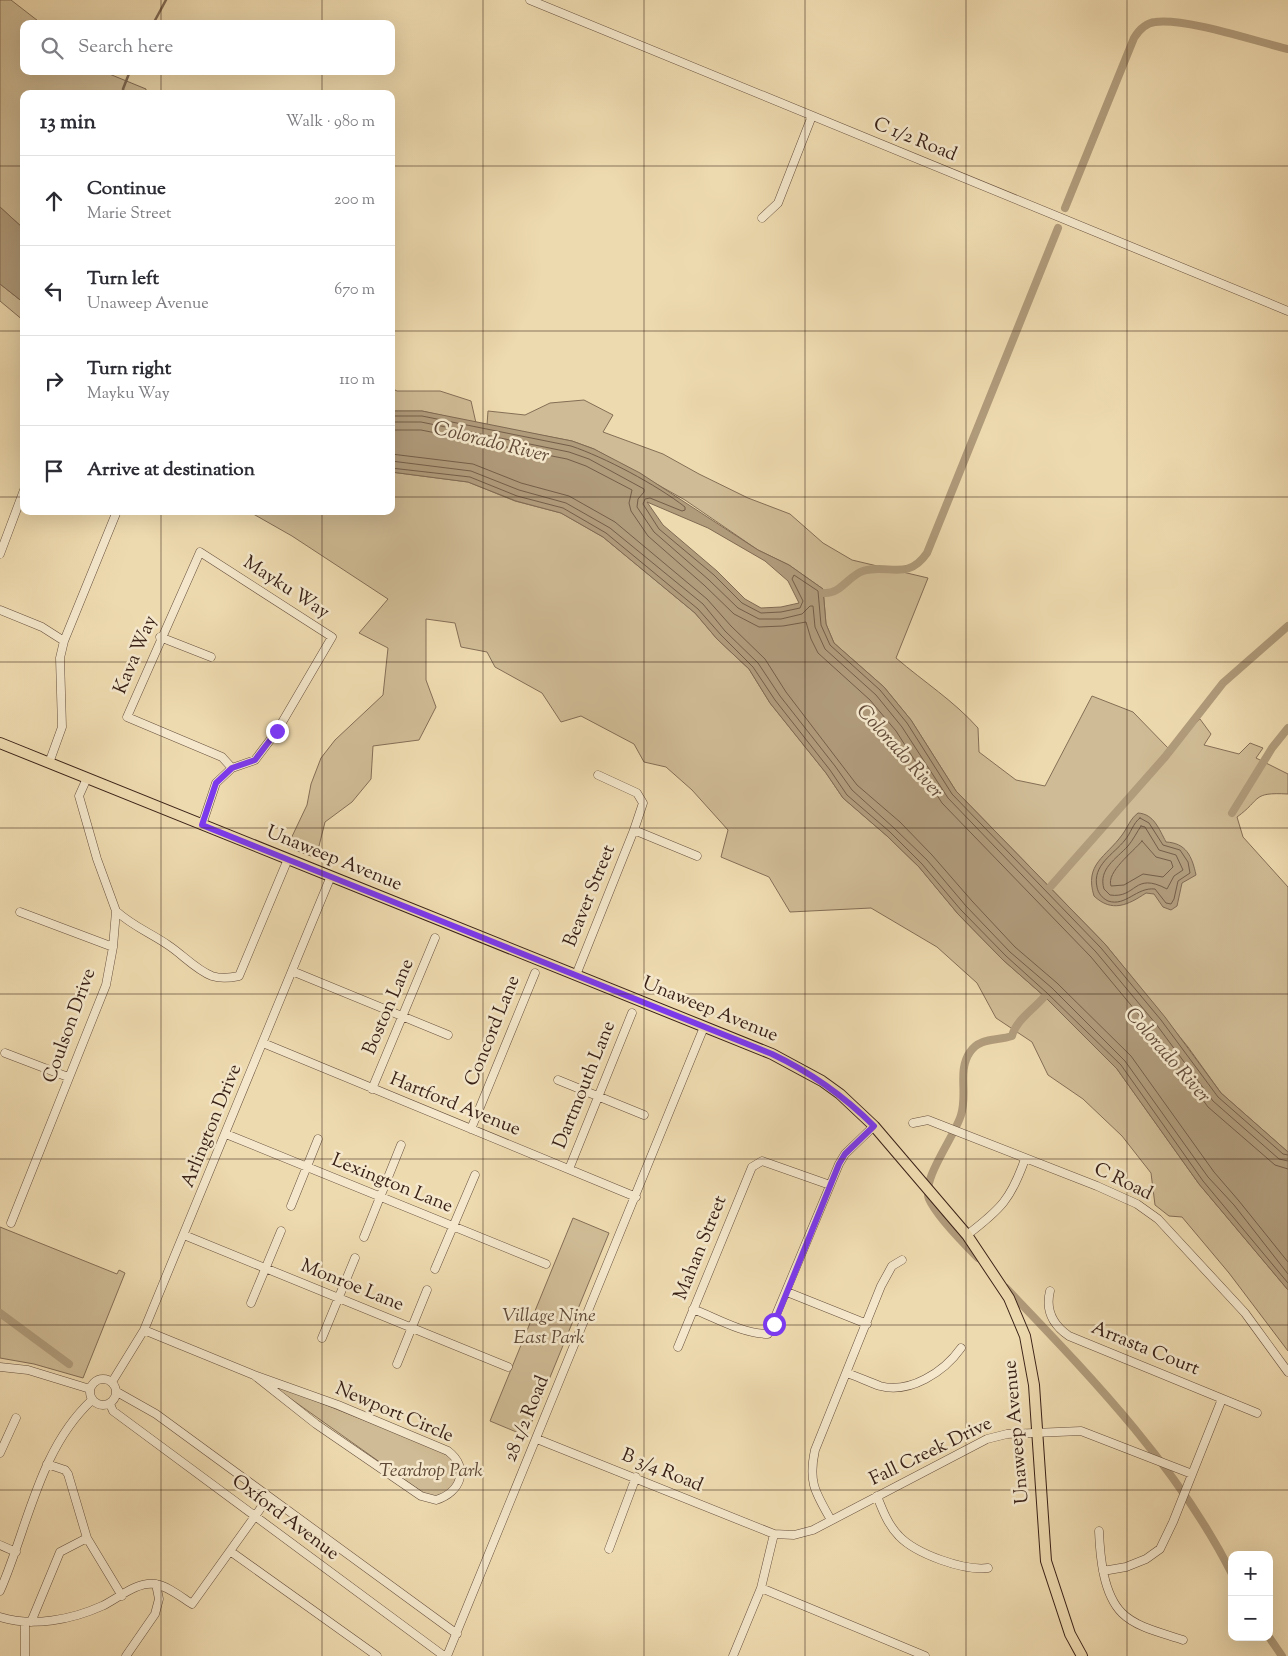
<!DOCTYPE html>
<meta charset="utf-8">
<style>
:root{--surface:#fff;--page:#f7f7f7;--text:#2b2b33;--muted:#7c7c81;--line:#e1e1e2}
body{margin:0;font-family:"Sorts Mill Goudy",serif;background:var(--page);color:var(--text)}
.controls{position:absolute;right:15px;bottom:15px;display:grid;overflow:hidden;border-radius:10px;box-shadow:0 5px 20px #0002}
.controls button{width:45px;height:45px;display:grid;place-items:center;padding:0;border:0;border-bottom:1px solid var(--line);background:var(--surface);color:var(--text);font:25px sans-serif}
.stop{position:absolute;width:15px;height:15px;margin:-11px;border:4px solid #7c3aed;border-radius:50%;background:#fff}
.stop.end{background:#7c3aed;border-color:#fff;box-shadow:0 1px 5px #0008}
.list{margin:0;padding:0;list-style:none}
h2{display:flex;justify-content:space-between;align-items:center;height:65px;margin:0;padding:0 20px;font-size:21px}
h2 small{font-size:16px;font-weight:400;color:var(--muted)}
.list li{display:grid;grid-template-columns:32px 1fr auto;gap:15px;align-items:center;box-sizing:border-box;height:90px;padding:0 20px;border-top:1px solid var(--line)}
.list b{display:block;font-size:19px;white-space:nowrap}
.list p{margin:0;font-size:16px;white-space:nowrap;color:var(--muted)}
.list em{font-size:16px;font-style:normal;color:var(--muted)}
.icon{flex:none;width:28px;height:28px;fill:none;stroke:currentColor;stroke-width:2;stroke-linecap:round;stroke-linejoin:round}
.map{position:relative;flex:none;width:1288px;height:1656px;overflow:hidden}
.search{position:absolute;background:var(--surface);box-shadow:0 5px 20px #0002;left:20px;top:20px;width:375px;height:55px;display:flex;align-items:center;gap:12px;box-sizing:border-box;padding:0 18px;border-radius:10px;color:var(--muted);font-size:19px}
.panel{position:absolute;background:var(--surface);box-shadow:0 5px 20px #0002;left:20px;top:90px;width:375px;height:425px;border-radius:10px}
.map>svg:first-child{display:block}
.green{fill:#cfbb95;stroke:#846e56}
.water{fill:#b09b7b;stroke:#806a53;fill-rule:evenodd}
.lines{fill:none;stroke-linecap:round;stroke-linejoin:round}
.shore{stroke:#745e49;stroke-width:1}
.stream{stroke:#806a53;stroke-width:2.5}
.canal{stroke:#b09b7b;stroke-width:8}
.minor-casing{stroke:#664f3d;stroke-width:9}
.major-casing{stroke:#392117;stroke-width:12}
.minor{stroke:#f4e7cb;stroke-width:8}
.major{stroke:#eedaaf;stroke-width:10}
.route{stroke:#7c3aed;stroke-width:6}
.grid{fill:none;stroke:#392117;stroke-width:1;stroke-opacity:0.55}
.labels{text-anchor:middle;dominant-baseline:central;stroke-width:5;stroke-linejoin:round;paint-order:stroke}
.street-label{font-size:19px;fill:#392117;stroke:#f4e7cb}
.park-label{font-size:19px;font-style:italic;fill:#5e4836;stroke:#f4e7cb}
.water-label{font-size:20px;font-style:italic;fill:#634c3a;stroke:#f4e7cb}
</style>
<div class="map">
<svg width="1288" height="1656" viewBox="0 0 1288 1656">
<rect width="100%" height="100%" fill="#eedaaf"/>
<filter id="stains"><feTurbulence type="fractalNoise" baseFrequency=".004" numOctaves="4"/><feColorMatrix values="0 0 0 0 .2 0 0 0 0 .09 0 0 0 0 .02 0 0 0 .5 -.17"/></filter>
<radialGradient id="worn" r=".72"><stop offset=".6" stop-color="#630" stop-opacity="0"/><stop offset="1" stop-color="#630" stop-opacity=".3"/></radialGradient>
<path class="green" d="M 0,0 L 11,0 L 42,24 L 24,24 L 24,71 L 102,71 L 146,89 L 146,94 L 24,94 L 24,229 L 0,207 Z
M 0,284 L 24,303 L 24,321 L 0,301 Z
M 391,388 L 397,391 L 440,391 L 471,401 L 476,423 L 422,411 L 391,411 Z
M 584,400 L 613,415 L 603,432 L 663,454 L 699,474 L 748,498 L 790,514 L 823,543 L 852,560 L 928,578 L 896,658 C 924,682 954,701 978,728 L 979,752 L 1016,780 L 1045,786 L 1092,696 L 1133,712 L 1168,748 L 1200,719 L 1211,734 L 1204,745 L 1239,754 L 1250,743 L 1263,748 L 1256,758 L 1288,774 L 1288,794 C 1251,792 1262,799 1237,817 L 1243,837 L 1288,887 L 1288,1152 L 1221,1093 L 1188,1047 L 1105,944 L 956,791 L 911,720 L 884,687 L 834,643 L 826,624 L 823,589 L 789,565 L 758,550 L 685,500 L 594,449 L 572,441 L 487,425 L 488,411 L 525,415 L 550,403 Z
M 391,472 L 468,482 L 515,501 L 561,513 L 603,537 L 695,613 L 717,639 L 749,669 L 770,703 L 826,773 L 843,798 L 887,836 L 919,867 L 958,914 L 1003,960 L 1044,996 L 1117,1069 L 1199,1184 L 1288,1290 L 1288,1351 L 1229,1273 L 1182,1217 L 1169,1216 L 1155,1205 L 1151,1173 L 1122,1136 L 1083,1099 L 1048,1075 L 1032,1042 L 996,1018 L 977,983 L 937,947 L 871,908 L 790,912 L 769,877 L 721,857 L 728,830 L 692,790 L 666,767 L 644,762 L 634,744 L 581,716 L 561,722 L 542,693 L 495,667 L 487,652 L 461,647 L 455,623 L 426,619 L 426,680 L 436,707 L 419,740 L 373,746 L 371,779 L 352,802 L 325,822 L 316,858 L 287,847 L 307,805 L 311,784 L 321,758 L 335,740 L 383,695 L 388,648 L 359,633 L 388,599 L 292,536 L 248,511 L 391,511 Z
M 573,1218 L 609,1233 L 526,1436 L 490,1421 Z
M 0,1227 L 117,1274 L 119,1270 L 125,1273 L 83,1378 L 34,1364 L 0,1358 Z
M 281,1387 L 439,1450 L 451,1458 L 458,1470 L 453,1488 L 438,1497 L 426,1495 L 277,1389 Z"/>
<path class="water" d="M 0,207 L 24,229 L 24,303 L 0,284 Z
M 391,411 L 422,411 L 572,441 L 594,449 L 640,473 L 758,550 L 789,565 L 823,589 L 826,624 L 834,643 L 884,687 L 911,720 L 956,791 L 1105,944 L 1165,1017 L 1221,1093 L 1288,1152 L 1288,1290 L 1199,1184 L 1117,1069 L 1044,996 L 1003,960 L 958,914 L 919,867 L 887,836 L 843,798 L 826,773 L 770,703 L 749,669 L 717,639 L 695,613 L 603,537 L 561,513 L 516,501 L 468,482 L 391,472 ZM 647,502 L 708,528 L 765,561 L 788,581 L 799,603 L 781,607 L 761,608 L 745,599 L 717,571 L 663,525 Z
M 1138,813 C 1154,814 1159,829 1166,842 C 1186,843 1192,856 1196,875 L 1182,883 L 1177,906 L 1171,910 L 1163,907 L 1154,894 L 1146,893 C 1128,905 1112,913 1094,896 C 1084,864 1106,857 1122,835 C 1128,827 1130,819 1138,813 Z"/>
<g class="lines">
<path class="shore" d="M 391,416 L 422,416 L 571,446 C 604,457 657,485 685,507 L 685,510 L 682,511 L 650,498 L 645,499 L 643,504 L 659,529 L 714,575 L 742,603 L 761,613 L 781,612 L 800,608 L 803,601 L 792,579 L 794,575 L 818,591 L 821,625 L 830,645 L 880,690 L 907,723 L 952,794 L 1101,948 L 1161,1020 L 1218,1097 L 1283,1154 L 1288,1155
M 391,422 L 421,422 L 569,452 L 589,459 L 644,489 L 644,492 L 638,499 L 637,507 L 654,532 L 709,580 L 738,608 L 759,619 L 781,619 L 802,614 L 810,606 L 813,606 L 815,627 L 825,649 L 876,695 L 902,727 L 948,798 L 1096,952 L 1156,1024 L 1213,1101 L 1279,1159 L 1288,1161
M 391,430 L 421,430 L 567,459 L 586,466 L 632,490 L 629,503 L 631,511 L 648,536 L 704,585 L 734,614 L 759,627 L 783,626 L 806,622 L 811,639 L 818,653 L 870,700 L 896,731 L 942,803 L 1091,957 L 1150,1028 L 1208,1107 L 1275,1165 L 1288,1169
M 391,454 L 473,464 L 521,483 L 569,496 L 615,522 L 707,599 L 731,626 L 765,659 L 786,692 L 857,785 L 900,822 L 932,855 L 972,901 L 1015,947 L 1057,983 L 1131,1056 L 1214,1172 L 1239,1201 L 1288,1262
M 391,461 L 471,471 L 519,490 L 566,503 L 610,528 L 703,604 L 725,631 L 758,663 L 780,696 L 835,766 L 852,790 L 894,828 L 927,860 L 966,906 L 1010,952 L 1052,988 L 1125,1061 L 1208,1177 L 1234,1205 L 1288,1274
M 391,468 L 470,477 L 517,496 L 563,508 L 606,533 L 698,609 L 721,635 L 753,667 L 775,700 L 830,770 L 847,795 L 890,832 L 922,864 L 961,910 L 1006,956 L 1047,993 L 1121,1065 L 1203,1181 L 1288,1283
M 1140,818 L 1149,823 L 1163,845 L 1180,850 L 1188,862 L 1190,873 L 1178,881 L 1174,899 L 1171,904 L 1166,903 L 1155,889 C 1136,887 1126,907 1108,901 C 1102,898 1098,893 1097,887 C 1092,865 1114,854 1125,840 C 1131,833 1133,823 1140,818 Z
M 1141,826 L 1145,827 L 1159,850 L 1176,855 L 1183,870 L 1174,876 L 1167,889 C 1133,871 1137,899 1110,895 L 1104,889 C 1098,869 1116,859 1128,846 C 1133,840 1137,832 1141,826 Z
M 1142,841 L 1156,857 L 1171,861 L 1173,867 L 1163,877 L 1143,874 L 1124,885 L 1111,886 C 1106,872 1133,852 1142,841 Z"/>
<path class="stream" d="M 153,24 L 166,0
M 124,94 L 123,89 L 130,71"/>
<path class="canal" d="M 1065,208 L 1134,38 C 1139,30 1145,23 1155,22 C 1187,18 1254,41 1288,49
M 824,593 C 841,594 848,576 863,571 C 888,563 907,582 927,553 L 1058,228
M 1232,813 L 1272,748 L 1288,728
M 1051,886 L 1165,757 L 1223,683 L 1288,626
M 978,1258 C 965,1245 936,1215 929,1199 C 921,1179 955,1136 961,1115 C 968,1093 957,1071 970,1052 C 980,1037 997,1041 1012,1036 C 1016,1020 1033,1010 1044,997
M 1006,1288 C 1090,1376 1177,1465 1232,1574
M 0,1313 L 69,1364
M 1269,1637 L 1282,1656"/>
<g class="minor-casing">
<path id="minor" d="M 530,0 L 1288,311
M 762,218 L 778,203 L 812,116
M 0,554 L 24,490
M 0,610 L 42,627 L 64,641
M 160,637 L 211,657
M 49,763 L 62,727 L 60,658 L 64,641 L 117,511
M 202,825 L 216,783 L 232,768 L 255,760 L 277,731 L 332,637 L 200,552 L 127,717 L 222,757 L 232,768
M 634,830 L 697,856
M 116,911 C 134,927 149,932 168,945 C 182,954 196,970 212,976 C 221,979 230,978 239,976 L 288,859
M 20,912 L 113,947
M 292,971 L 448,1035
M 576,975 L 634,830 L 643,803 L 637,793 L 598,775
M 263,1043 L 636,1197
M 5,1053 L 68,1077
M 558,1080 L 644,1115
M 372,1089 L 435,938
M 913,1123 L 928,1120 L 1097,1186 L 1137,1204 L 1158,1219 L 1245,1313 L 1288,1372
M 471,1129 L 535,973
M 226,1134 L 546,1264
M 569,1169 L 632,1013
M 291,1206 L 318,1139
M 11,1223 L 106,985 L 113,947 L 116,911 L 97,859 L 79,796 L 87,778
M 184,1235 L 508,1367
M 967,1235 C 1001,1209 1011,1199 1025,1159
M 364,1237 L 401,1145
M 435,1269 L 475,1175
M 1050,1291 C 1045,1311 1053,1325 1069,1336 L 1257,1413
M 787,1292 L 867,1324
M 251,1303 L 281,1231
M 693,1309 C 716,1318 743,1334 768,1334 L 839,1164 L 845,1154 L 874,1126
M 144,1330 L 254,1375
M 322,1338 L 355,1258
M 678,1347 L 752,1167 L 762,1161 L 830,1185
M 397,1364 L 427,1290
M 0,1367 L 28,1370 L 90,1389
M 847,1373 C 858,1377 869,1382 880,1386 C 910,1394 944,1372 961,1348
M 254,1375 L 338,1405 L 448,1451 C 470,1468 461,1492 436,1500 L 421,1496 L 316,1424 Z
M90 1392a13 13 0 1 1 26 0a13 13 0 1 1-26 0Z
M 112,1382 L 144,1330 L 331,876
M 117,1392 L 156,1414 L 457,1634
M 110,1404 L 113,1411 L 444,1656
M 537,1439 L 774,1534 L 794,1535 L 813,1530 L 987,1439 L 1007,1434 L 1081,1431 L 1192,1474
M 0,1453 L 16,1418
M 47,1464 L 65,1470 L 68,1474 L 87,1538 L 122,1596
M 877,1496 C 882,1509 888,1525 899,1536 C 916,1554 964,1571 988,1568
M 831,1520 C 815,1492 808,1482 815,1450 L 881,1286 L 892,1266 L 902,1260
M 1099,1531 C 1100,1556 1103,1594 1122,1613 C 1137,1628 1163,1633 1183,1640
M 0,1545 L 16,1552
M 609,1549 L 636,1477
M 230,1551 L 377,1656
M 1103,1571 L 1126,1567 L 1146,1559 L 1160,1549 L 1173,1522 L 1222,1399
M 761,1588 L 925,1656
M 0,1591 C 28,1527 39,1449 92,1400
M 0,1617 C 33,1627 71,1620 102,1606 C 117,1599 137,1581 155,1584 C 168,1586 181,1597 192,1604 L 268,1498
M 25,1622 L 25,1656
M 31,1622 L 60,1552 L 87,1538
M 126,1656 L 155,1614 L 159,1599 L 156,1584
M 447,1656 L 704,1027
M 733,1656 L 761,1588 L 774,1534"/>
</g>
<g class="major-casing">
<path id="major" d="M 0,743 L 772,1054 L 822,1081 L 840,1094 L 874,1126 L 967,1235 L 1009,1298 L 1025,1336 L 1034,1385 L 1046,1561 L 1070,1634 L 1082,1656"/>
</g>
<use href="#minor" class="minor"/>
<use href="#major" class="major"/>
</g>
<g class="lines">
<path class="route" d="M 277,731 L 255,760 L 232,768 L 216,783 L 202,825 L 772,1054 C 812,1073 843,1095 874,1126 L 845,1154 L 839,1164 L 774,1324"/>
</g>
<path class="grid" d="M 161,0 L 161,24M 322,0 L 322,24M 483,0 L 483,1656M 644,0 L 644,1656M 805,0 L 805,1656M 966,0 L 966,1656M 1127,0 L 1127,1656M 161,71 L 161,94M 322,71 L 322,94M 0,166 L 24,166M 391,166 L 1288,166M 0,331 L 24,331M 391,331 L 1288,331M 0,497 L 24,497M 391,497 L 1288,497M 161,511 L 161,1656M 322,511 L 322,1656M 0,662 L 1288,662M 0,828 L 1288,828M 0,994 L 1288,994M 0,1159 L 1288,1159M 0,1325 L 1288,1325M 0,1490 L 1288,1490"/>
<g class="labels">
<g class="street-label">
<text transform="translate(915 140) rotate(22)">C 1/2 Road</text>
<text transform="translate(286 588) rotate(33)">Mayku Way</text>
<text transform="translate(136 655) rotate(-67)">Kava Way</text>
<text transform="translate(334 859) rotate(22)">Unaweep Avenue</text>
<text transform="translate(590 896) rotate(-68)">Beaver Street</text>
<text transform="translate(389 1007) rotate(-67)">Boston Lane</text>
<text transform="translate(710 1010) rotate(22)">Unaweep Avenue</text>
<text transform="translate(70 1026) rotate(-70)">Coulson Drive</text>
<text transform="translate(493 1031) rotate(-68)">Concord Lane</text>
<text transform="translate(585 1085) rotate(-68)">Dartmouth Lane</text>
<text transform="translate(455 1105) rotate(22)">Hartford Avenue</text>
<text transform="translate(212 1126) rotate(-68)">Arlington Drive</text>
<text transform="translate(1123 1182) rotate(26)">C Road</text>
<text transform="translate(392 1184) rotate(22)">Lexington Lane</text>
<text transform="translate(701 1248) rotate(-68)">Mahan Street</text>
<text transform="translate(352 1286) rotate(22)">Monroe Lane</text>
<text transform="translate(1145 1349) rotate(22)">Arrasta Court</text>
<text transform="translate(394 1413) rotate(23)">Newport Circle</text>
<text transform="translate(527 1419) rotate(-68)">28 1/2 Road</text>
<text transform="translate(1017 1432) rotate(-95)">Unaweep Avenue</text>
<text transform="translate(931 1452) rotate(-26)">Fall Creek Drive</text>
<text transform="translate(662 1471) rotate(22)">B 3/4 Road</text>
<text transform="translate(285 1518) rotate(37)">Oxford Avenue</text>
</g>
<g class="park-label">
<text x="549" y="1316">Village Nine<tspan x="549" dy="22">East Park</tspan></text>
<text x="431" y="1471">Teardrop Park</text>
</g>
<g class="water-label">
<text transform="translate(491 443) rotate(14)">Colorado River</text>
<text transform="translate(899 752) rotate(48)">Colorado River</text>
<text transform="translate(1167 1056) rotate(49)">Colorado River</text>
</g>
</g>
<rect width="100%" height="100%" filter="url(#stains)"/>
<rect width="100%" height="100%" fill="url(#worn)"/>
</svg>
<div class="controls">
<button>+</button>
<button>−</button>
</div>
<div class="stop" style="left:774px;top:1324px"></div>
<div class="stop end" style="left:277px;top:731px"></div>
<div class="search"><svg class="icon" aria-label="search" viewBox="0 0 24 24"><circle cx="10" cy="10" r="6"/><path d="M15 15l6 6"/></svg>Search here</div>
<section class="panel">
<h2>13 min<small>Walk · 980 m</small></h2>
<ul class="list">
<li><svg class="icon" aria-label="ahead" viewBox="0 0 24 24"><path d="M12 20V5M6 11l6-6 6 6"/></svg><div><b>Continue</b><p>Marie Street</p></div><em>200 m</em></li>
<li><svg class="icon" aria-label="left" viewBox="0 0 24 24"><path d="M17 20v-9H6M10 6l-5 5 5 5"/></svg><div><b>Turn left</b><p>Unaweep Avenue</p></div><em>670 m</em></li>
<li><svg class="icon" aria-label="right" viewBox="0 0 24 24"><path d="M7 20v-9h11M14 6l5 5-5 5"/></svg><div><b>Turn right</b><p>Mayku Way</p></div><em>110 m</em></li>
<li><svg class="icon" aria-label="arrive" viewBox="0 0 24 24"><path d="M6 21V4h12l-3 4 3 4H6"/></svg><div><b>Arrive at destination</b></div></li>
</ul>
</section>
</div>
